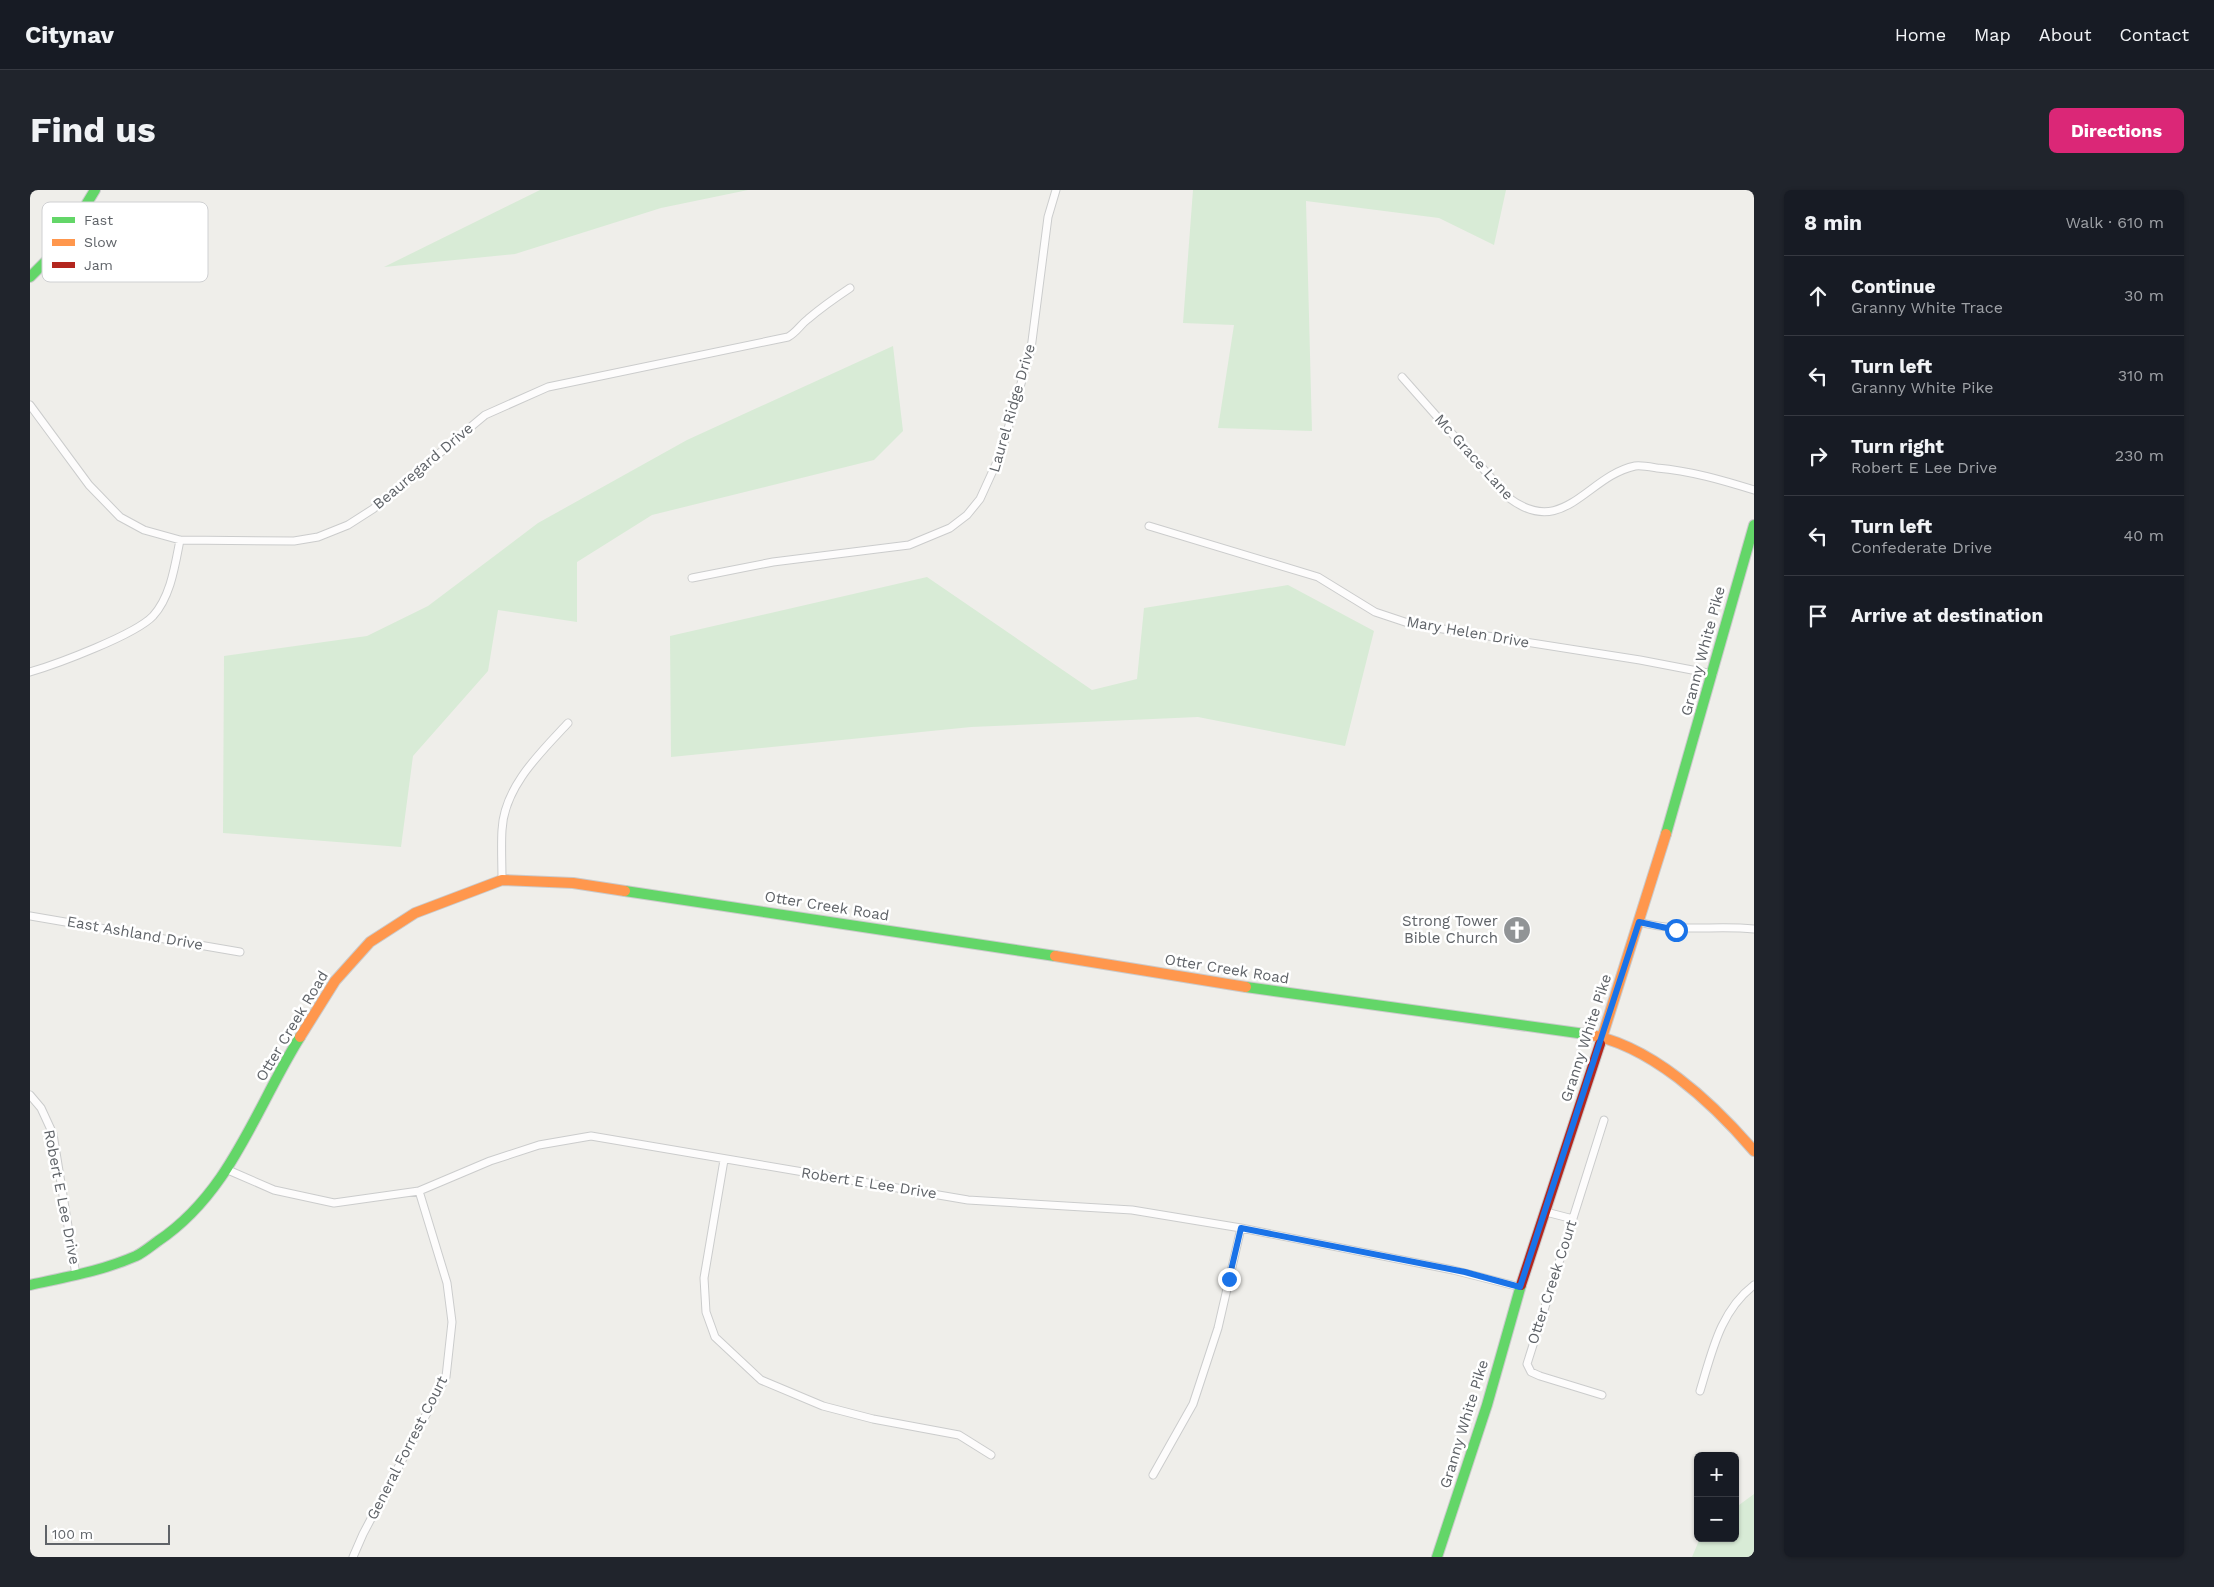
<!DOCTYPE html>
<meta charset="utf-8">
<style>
:root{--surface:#171b24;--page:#20242c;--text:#f1f3f6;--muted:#9ea1a6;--line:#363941;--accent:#db2777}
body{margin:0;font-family:"Work Sans",sans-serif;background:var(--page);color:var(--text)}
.controls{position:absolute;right:15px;bottom:15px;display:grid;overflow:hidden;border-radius:8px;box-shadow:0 1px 4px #0004}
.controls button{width:45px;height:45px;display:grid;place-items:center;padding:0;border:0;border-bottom:1px solid var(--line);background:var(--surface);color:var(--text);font:25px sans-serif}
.scale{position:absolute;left:15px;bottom:12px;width:125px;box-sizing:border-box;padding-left:5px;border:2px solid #5f6368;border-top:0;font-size:14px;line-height:18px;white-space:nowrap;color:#5f6368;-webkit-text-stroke:4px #fff;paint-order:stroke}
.stop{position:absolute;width:15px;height:15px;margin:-11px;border:4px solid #1a73e8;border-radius:50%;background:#fff}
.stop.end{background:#1a73e8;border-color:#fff;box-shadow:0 1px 5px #0008}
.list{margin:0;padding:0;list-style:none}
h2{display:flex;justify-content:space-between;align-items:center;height:65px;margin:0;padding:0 20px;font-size:21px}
h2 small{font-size:16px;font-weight:400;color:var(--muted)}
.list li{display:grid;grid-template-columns:32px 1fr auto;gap:15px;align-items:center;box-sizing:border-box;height:80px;padding:0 20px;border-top:1px solid var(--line)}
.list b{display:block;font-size:19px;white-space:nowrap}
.list p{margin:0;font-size:16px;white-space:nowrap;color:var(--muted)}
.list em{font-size:16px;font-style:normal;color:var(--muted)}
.icon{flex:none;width:28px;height:28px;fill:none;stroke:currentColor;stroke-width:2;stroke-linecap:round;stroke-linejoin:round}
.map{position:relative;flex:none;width:1724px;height:1367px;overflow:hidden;border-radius:8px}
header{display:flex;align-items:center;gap:30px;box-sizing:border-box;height:70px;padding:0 25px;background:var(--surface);border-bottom:1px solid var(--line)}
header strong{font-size:24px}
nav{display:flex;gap:28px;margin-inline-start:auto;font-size:18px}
.intro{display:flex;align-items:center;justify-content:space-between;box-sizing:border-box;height:120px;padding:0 30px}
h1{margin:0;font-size:35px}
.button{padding:12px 22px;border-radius:8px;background:var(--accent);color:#fff;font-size:18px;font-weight:700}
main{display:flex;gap:30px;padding:0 30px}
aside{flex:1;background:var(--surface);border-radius:8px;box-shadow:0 1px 4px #0004}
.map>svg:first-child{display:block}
.green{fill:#d8ebd6}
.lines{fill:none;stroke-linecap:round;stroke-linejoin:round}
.street-casing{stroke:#cbcccc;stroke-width:9}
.fast-casing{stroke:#cacacb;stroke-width:12}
.slow-casing{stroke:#cacacb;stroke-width:12}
.jam-casing{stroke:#cacacb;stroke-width:12}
.street{stroke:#fdfcfc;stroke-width:7}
.fast{stroke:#63d668;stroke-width:10}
.slow{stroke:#ff974d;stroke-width:10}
.jam{stroke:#b3261e;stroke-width:10}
.route{stroke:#1a73e8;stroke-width:6}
.labels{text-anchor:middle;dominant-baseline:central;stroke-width:5;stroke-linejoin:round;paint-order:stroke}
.street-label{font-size:15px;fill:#5f6368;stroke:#fff}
.poi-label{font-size:15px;fill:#5f6368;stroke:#fff;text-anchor:end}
.key{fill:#fff;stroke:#cfd0d2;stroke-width:1}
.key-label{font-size:14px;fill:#5f6368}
</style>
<header>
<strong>Citynav</strong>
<nav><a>Home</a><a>Map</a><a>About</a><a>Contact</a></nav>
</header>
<div class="intro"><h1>Find us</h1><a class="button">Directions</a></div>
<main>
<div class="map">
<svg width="1724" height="1367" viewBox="0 0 1724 1367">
<rect width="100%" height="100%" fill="#efeeea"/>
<path class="green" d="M 510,0 L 718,0 L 631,18 L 485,64 L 354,77 Z
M 1163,0 L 1476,0 L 1464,55 L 1409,28 L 1276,11 L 1282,241 L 1188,238 L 1204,135 L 1153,133 Z
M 863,156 L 873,241 L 844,270 L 622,325 L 547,372 L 547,432 L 468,420 L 458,481 L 383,566 L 371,657 L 193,643 L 194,466 L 337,446 L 398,416 L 508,333 L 657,250 Z
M 897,387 L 1062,500 L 1107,489 L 1114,418 L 1258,395 L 1344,441 L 1315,556 L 1168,527 L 941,537 L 641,567 L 640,446 Z
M 1724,1304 L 1724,1367 L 1662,1367 L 1670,1348 L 1705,1348 L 1705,1318 Z"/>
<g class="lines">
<g class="street-casing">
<path id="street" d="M 1372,187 L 1479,308 C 1534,349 1557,286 1605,276 C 1611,275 1621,277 1627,278 C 1661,281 1692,290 1724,300
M 0,215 L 59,295 L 90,327 L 114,340 L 150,350 L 264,351 L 288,347 L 318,335 L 343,319 L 455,225 L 518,197 L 758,147 C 767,142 770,135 778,129 C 792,117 805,108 820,98
M 1119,336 L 1288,387 L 1345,422 L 1381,434 L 1610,470 L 1683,484
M 662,388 L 743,372 L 879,355 L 920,338 L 937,325 L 950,309 L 971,263 L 1001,159 L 1018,27 L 1026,0
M 0,482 C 27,474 105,445 123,426 C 141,406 145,375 150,350
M 472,690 C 472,673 471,656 472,640 C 474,597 510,563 538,533
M 0,726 L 210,762
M 1609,732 C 1649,743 1684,735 1724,739
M 0,905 L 11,918 L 23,944 L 46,1085
M 694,970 L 674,1088 L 676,1122 L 685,1147 L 731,1190 L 793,1216 L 843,1229 L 929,1245 L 961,1265
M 198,980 L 244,1000 L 304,1013 L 389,1001 L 460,971 L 509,955 L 561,946 L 938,1010 L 1102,1020 L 1211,1038 L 1423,1080 L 1490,1097
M 1516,1022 L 1543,1029
M 1670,1201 C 1682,1162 1690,1121 1724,1095
M 1572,1205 L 1510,1186 L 1501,1182 L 1497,1174 L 1574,930
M 1123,1285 L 1163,1214 L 1188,1138 L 1211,1038
M 323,1367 L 333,1344 L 416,1187 L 422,1132 L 417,1093 L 389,1001"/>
</g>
<g class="fast-casing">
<path id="fast" d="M 0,87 L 31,56 L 65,0
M 1636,644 L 1724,335
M 595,701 L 1025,766
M 1216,797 L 1555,844
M 0,1095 C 36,1087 72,1081 106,1066 C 114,1062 121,1056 128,1051 C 201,1002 225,919 270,847
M 1407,1367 L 1457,1215 L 1491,1095"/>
</g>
<g class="slow-casing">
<path id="slow" d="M 1025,766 L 1216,797
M 1555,844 C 1619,853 1683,913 1724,961
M 270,847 L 305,791 L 340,752 L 385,723 L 472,690 L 543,693 L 595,701
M 1570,854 L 1636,644"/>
</g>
<g class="jam-casing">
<path id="jam" d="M 1491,1095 L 1570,854"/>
</g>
<use href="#street" class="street"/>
<use href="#fast" class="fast"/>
<use href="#slow" class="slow"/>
<use href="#jam" class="jam"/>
</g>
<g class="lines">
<path class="route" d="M 1199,1089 L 1211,1038 L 1435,1082 L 1490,1097 L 1609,732 L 1646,740"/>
</g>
<defs>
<g id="church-disc" transform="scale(1.4375)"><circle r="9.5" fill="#919496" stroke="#fff"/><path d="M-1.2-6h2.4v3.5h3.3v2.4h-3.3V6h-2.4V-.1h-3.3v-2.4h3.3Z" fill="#fff"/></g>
</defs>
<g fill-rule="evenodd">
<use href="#church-disc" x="1487" y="740"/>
</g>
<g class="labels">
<g class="street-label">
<text transform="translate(982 218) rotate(-74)">Laurel Ridge Drive</text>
<text transform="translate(1444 267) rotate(48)">Mc Grace Lane</text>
<text transform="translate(393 276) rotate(-40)">Beauregard Drive</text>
<text transform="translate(1438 442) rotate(10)">Mary Helen Drive</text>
<text transform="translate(1673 461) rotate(-75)">Granny White Pike</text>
<text transform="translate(797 716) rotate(9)">Otter Creek Road</text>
<text transform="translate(105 743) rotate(10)">East Ashland Drive</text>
<text transform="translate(1197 779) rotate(9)">Otter Creek Road</text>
<text transform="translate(262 836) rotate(-59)">Otter Creek Road</text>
<text transform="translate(1556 848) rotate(-72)">Granny White Pike</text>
<text transform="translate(839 993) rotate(9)">Robert E Lee Drive</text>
<text transform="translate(32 1007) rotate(79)">Robert E Lee Drive</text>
<text transform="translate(1522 1092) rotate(-72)">Otter Creek Court</text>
<text transform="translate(1434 1234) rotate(-73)">Granny White Pike</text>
<text transform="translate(377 1258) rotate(-63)">General Forrest Court</text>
</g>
<g class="poi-label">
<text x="1468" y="731">Strong Tower<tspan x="1468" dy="17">Bible Church</tspan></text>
</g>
</g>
<rect x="12" y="12" width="166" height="80" rx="8" class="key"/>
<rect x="22" y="27" width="23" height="6" fill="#63d668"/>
<rect x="22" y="49" width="23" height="7" fill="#ff974d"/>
<rect x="22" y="72" width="23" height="6" fill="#b3261e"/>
<g class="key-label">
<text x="54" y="35">Fast</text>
<text x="54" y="57">Slow</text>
<text x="54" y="80">Jam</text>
</g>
</svg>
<div class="controls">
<button>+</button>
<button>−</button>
</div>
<div class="scale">100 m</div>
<div class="stop" style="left:1646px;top:740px"></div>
<div class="stop end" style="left:1199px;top:1089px"></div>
</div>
<aside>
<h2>8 min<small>Walk · 610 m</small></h2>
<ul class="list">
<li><svg class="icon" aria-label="ahead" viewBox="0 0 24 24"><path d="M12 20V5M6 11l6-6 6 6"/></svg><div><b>Continue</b><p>Granny White Trace</p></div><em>30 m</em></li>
<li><svg class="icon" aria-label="left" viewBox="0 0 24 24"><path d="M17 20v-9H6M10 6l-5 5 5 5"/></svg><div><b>Turn left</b><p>Granny White Pike</p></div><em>310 m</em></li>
<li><svg class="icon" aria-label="right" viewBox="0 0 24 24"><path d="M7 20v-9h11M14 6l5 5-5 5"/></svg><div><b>Turn right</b><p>Robert E Lee Drive</p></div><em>230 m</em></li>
<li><svg class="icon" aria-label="left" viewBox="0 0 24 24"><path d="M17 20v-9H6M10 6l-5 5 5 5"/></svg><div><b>Turn left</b><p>Confederate Drive</p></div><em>40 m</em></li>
<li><svg class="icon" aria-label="arrive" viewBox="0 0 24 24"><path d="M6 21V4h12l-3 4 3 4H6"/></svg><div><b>Arrive at destination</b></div></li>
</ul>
</aside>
</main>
